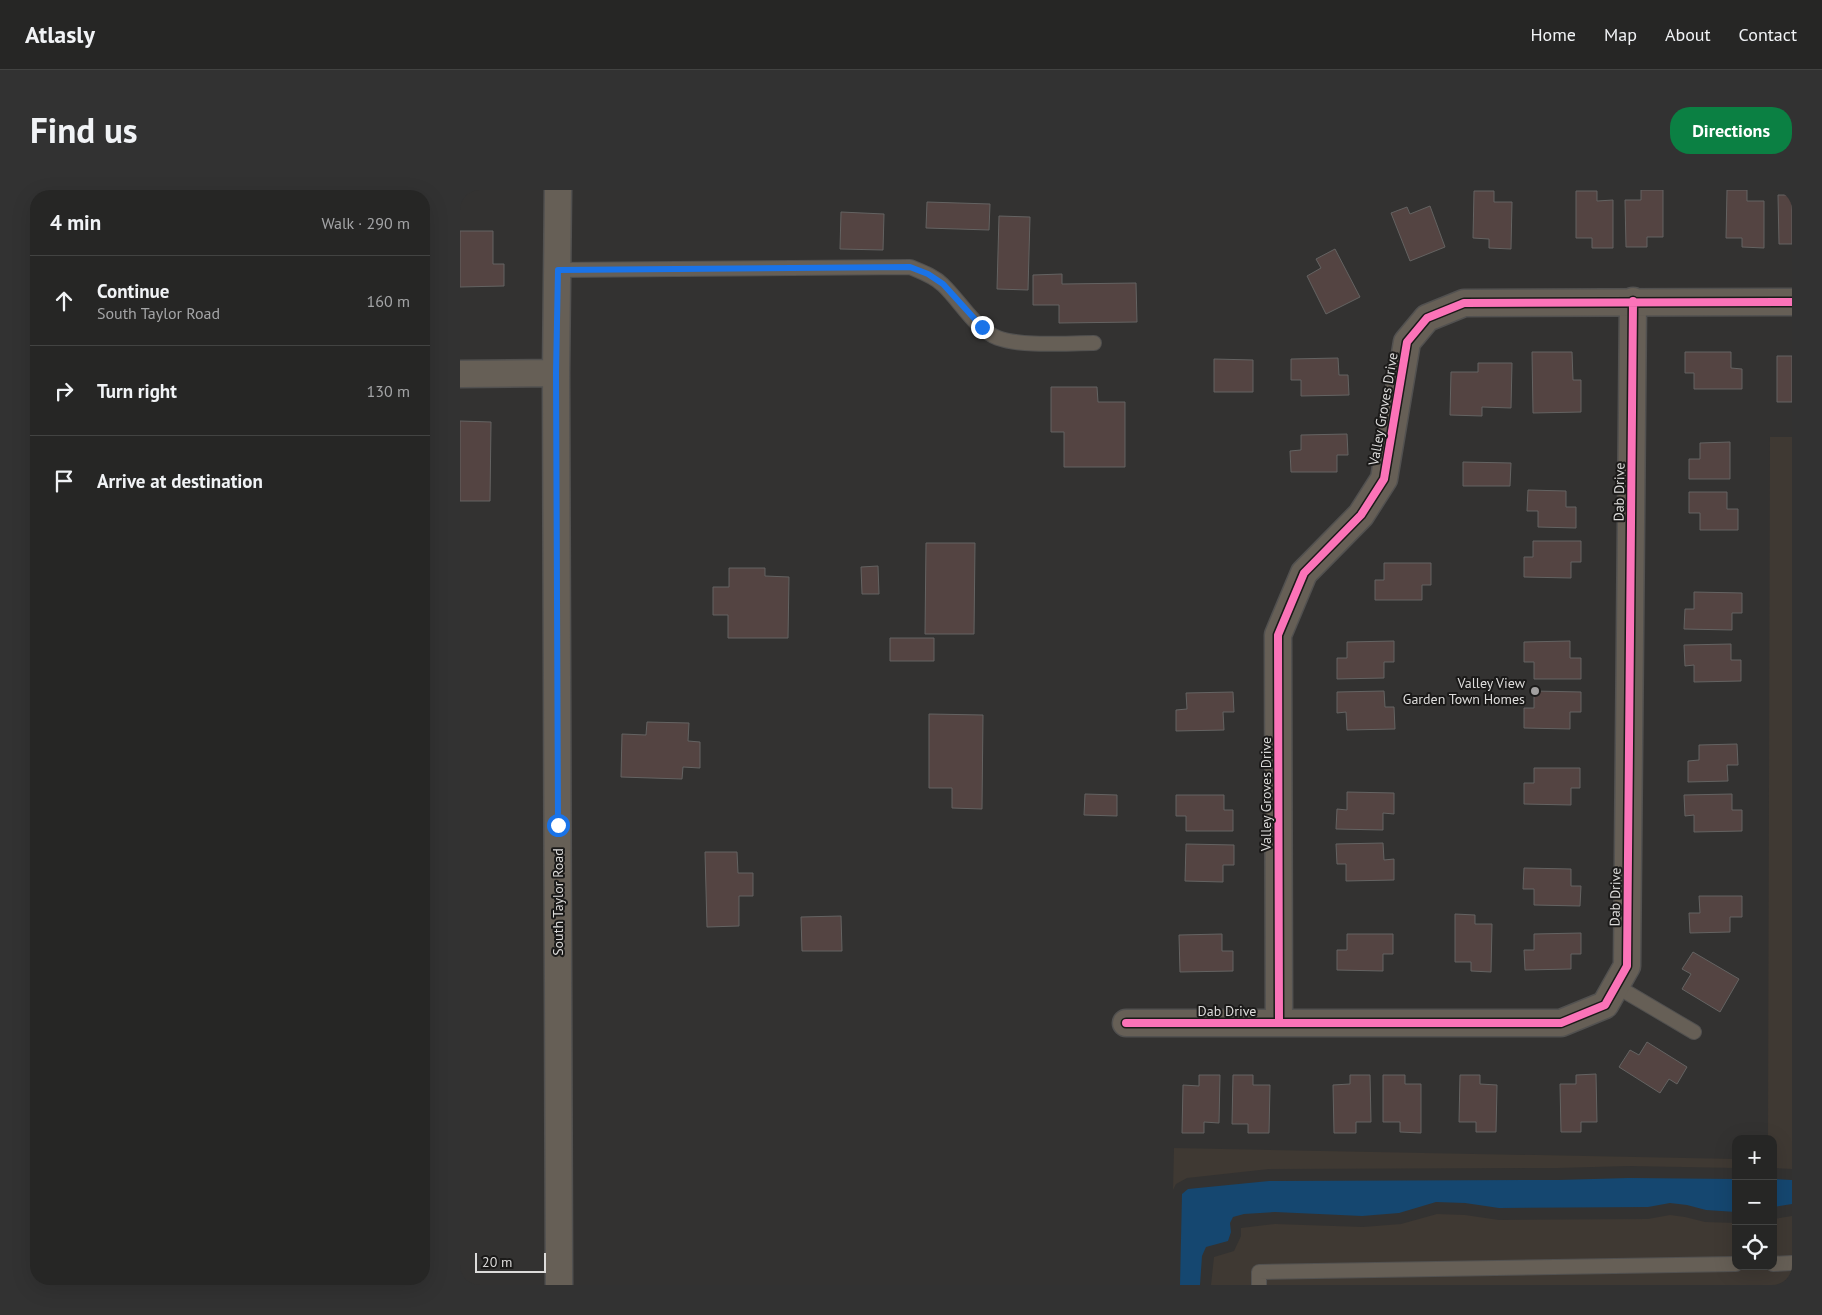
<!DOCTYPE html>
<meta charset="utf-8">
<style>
:root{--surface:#262625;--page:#323232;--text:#f1f3f6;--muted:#a4a5a7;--line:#424342;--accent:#0b8043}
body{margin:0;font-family:"PT Sans",sans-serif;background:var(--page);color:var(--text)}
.controls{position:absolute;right:15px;bottom:15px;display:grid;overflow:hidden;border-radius:10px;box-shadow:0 5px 20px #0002}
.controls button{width:45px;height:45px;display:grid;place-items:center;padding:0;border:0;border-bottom:1px solid var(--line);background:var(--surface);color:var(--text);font:25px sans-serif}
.scale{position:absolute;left:15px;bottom:12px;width:71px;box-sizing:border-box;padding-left:5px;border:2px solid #dddcdb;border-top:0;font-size:14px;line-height:18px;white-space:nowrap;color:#dddcdb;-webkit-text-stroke:4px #1b1a19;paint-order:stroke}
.stop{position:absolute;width:15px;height:15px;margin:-11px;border:4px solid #1a73e8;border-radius:50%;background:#fff}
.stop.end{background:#1a73e8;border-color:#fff;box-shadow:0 1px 5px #0008}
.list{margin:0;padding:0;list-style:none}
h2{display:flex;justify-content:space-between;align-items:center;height:65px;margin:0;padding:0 20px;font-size:21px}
h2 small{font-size:16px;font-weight:400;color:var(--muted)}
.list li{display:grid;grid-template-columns:32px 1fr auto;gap:15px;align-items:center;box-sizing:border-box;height:90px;padding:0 20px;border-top:1px solid var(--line)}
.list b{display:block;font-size:19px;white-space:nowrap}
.list p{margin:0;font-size:16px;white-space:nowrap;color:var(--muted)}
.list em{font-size:16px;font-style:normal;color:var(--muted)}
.icon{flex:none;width:28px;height:28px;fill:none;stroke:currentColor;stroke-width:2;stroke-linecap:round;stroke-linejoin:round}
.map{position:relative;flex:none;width:1332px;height:1095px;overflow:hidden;border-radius:20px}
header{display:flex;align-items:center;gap:30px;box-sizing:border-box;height:70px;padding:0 25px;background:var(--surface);border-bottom:1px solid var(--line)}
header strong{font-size:24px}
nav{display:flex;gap:28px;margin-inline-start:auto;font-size:18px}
.intro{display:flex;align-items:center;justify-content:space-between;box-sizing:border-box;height:120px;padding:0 30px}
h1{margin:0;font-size:35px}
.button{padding:12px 22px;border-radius:20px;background:var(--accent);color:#fff;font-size:18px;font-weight:700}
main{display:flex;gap:30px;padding:0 30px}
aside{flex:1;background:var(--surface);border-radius:20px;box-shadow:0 5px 20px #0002}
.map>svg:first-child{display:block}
.built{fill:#3f3933}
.water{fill:#154770}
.building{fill:#544442;stroke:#646362}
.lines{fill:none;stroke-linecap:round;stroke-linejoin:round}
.service-casing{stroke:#525150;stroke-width:16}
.minor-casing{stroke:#525150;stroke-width:29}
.service{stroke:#665f56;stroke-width:14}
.minor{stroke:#665f56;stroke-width:26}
.cycleway-casing{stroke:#1b1a19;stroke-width:11}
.cycleway{stroke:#fb73b8;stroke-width:8}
.route{stroke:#1a73e8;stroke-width:6}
.poi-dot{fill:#a2a0a0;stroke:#1b1a19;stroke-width:2}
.labels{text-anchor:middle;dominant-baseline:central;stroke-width:4;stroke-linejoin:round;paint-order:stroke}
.street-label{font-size:14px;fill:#dddcdb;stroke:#1b1a19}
.poi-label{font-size:14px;fill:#dddcdb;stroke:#1b1a19;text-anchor:end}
</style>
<header>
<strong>Atlasly</strong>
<nav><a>Home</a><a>Map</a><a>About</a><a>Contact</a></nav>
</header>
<div class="intro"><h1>Find us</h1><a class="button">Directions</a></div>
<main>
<aside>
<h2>4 min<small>Walk · 290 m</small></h2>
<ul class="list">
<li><svg class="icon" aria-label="ahead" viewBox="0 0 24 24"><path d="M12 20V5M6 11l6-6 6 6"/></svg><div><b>Continue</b><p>South Taylor Road</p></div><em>160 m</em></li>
<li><svg class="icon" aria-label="right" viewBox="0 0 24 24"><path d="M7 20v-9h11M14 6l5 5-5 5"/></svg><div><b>Turn right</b></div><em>130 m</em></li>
<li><svg class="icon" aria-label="arrive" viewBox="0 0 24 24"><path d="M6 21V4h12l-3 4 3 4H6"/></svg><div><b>Arrive at destination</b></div></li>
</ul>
</aside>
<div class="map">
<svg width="1332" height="1095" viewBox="0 0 1332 1095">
<rect width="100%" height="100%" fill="#333231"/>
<path class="built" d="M 1310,247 L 1332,247 L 1332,979 L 1313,978 L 1313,949 L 1308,949 Z
M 714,958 L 1276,969 L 1276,978 L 1169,976 L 1098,978 L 809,979 L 727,988 L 716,994 L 713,1000 Z
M 977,1024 L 1005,1025 L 1039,1030 L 1188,1029 L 1210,1025 L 1225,1027 L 1245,1032 L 1276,1033 L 1276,1076 L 1313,1076 L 1313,1029 L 1332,1026 L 1332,1095 L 751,1095 L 754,1067 L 774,1061 L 781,1046 L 781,1038 L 815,1034 L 903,1037 L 941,1034 Z"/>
<path class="water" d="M 1169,988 L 1276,989 L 1276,1022 L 1246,1020 L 1227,1015 L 1210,1013 L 1188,1017 L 1039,1018 L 1005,1013 L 976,1012 L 939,1023 L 902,1026 L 815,1022 L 784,1024 L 773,1027 L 770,1033 L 771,1042 L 768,1051 L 746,1057 L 742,1066 L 740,1095 L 720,1095 L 722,1004 L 728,999 L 809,991 L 1098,990 Z
M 1313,989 L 1332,990 L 1332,1014 L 1313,1017 Z"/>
<path class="building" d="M 1181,0 L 1203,0 L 1203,47 L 1187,47 L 1187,57 L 1166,57 L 1165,10 L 1181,10 Z
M 1267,0 L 1287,0 L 1287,11 L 1304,11 L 1304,58 L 1282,57 L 1282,48 L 1266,48 Z
M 1014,1 L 1034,1 L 1034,12 L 1052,12 L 1051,59 L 1029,58 L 1029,49 L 1013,48 Z
M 1116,1 L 1137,1 L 1137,11 L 1153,10 L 1153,58 L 1132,58 L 1132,48 L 1116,48 Z
M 1318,5 L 1332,5 L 1332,54 L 1319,54 Z
M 467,12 L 530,14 L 529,40 L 466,38 Z
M 970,16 L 985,57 L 950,71 L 931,23 L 947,17 L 950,24 Z
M 381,22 L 424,24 L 423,60 L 380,59 Z
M 539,26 L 570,27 L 568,100 L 537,99 Z
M 0,41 L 33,41 L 33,74 L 44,74 L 44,96 L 0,97 Z
M 875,59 L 900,107 L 866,124 L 847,86 L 861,78 L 856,69 Z
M 602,84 L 602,94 L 676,93 L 677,132 L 599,133 L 599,115 L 573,115 L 573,85 Z
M 1072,162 L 1112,162 L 1113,190 L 1121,190 L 1121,222 L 1073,223 Z
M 1225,162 L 1271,162 L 1271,178 L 1282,179 L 1282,199 L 1234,199 L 1234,183 L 1225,183 Z
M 1317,166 L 1332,166 L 1332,212 L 1317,212 Z
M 878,168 L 879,185 L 888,185 L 889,205 L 841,206 L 841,190 L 831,190 L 831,169 Z
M 754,169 L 793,170 L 793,202 L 754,202 Z
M 1018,173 L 1052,173 L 1051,218 L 1022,217 L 1022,226 L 990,225 L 991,182 L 1018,182 Z
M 591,197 L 637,197 L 638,212 L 665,212 L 665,277 L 604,277 L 604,242 L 591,242 Z
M 0,231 L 31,232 L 30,311 L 0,311 Z
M 887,244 L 888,265 L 877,265 L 877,282 L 831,282 L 830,261 L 841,260 L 841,245 Z
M 1270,252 L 1270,289 L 1229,289 L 1229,269 L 1240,269 L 1240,253 Z
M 1003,272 L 1051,273 L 1050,296 L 1003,296 Z
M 1068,300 L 1106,301 L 1106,317 L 1116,317 L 1116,338 L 1078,337 L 1078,321 L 1067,321 Z
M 1229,302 L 1267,302 L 1267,319 L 1278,319 L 1278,340 L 1240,340 L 1240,323 L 1229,323 Z
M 1073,351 L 1121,351 L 1121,372 L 1111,372 L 1111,388 L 1064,387 L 1064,367 L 1073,367 Z
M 466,353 L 515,353 L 514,444 L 465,444 Z
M 924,373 L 971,373 L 971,395 L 962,395 L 962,410 L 915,410 L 915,390 L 924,390 Z
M 418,376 L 419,404 L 402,404 L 401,377 Z
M 269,378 L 305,378 L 305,386 L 329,387 L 328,448 L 268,448 L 268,425 L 253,425 L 253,397 L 269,397 Z
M 1234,402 L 1282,403 L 1282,423 L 1272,423 L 1272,440 L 1224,439 L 1225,419 L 1234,419 Z
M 430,448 L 474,448 L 474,471 L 430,471 Z
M 934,451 L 934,472 L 924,472 L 924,488 L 877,489 L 877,468 L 887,468 L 887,452 Z
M 1110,451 L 1110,468 L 1121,468 L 1121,489 L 1074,489 L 1074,472 L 1064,472 L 1064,452 Z
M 1271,454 L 1271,470 L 1281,470 L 1281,491 L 1234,492 L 1234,475 L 1225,476 L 1224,455 Z
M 924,501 L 925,517 L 934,517 L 935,539 L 887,540 L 886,522 L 877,523 L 877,502 Z
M 1074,501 L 1121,502 L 1121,522 L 1110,522 L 1110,539 L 1064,538 L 1064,518 L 1074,518 Z
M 773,502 L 774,522 L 763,522 L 764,540 L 716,541 L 716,520 L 727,519 L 726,503 Z
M 469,524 L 523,525 L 522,619 L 492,618 L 492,598 L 469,598 Z
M 187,532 L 229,533 L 228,551 L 240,552 L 240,578 L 223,577 L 222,589 L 161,587 L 162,544 L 186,545 Z
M 1277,554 L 1278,575 L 1267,575 L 1268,591 L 1228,592 L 1228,571 L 1239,570 L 1239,555 Z
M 1074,578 L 1120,578 L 1120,598 L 1111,598 L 1111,615 L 1064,614 L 1064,593 L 1074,593 Z
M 887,602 L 934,603 L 934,624 L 923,623 L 923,640 L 876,639 L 877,619 L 887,620 Z
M 625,604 L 657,605 L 657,626 L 624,625 Z
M 1272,604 L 1272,620 L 1282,620 L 1282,641 L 1234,642 L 1234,625 L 1225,626 L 1224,605 Z
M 716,605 L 764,605 L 764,620 L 773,620 L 773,641 L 726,641 L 726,626 L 716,626 Z
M 923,653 L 924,670 L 934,669 L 934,690 L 886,691 L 886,674 L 877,674 L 876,654 Z
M 726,654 L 774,655 L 774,675 L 763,675 L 763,692 L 725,691 Z
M 245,662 L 277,662 L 278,683 L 293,683 L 293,706 L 279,706 L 279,736 L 247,737 Z
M 1064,678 L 1111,679 L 1111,696 L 1121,696 L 1120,716 L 1074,715 L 1074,699 L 1063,699 Z
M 1239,706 L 1282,706 L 1282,727 L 1270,727 L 1270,742 L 1230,743 L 1229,723 L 1240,723 Z
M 995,724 L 1015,725 L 1015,734 L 1032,734 L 1031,782 L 1011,781 L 1011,772 L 995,772 Z
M 381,726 L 382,761 L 342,761 L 341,727 Z
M 1121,743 L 1121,764 L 1111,764 L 1111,779 L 1065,780 L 1064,760 L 1074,760 L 1074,744 Z
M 762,744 L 762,761 L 773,761 L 773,781 L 720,782 L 719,745 Z
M 887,744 L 933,744 L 933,764 L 923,764 L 923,781 L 877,780 L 877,760 L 887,760 Z
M 1233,762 L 1279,789 L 1260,822 L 1222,799 L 1231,784 L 1222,779 Z
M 1187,852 L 1227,877 L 1217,894 L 1209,889 L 1200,903 L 1159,877 L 1170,860 L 1179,865 Z
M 1136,884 L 1137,932 L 1121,932 L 1121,942 L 1101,942 L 1100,894 L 1116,894 L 1116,885 Z
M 739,885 L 760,885 L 759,933 L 744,932 L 744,943 L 722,943 L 723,895 L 739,896 Z
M 773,885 L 793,885 L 793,895 L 810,895 L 809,943 L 788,943 L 788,934 L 772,934 Z
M 890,885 L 910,885 L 911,932 L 896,932 L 896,943 L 874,943 L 873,895 L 890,894 Z
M 923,885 L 945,885 L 945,894 L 961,894 L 961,943 L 940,942 L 940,932 L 923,932 Z
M 1000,885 L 1020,885 L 1020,894 L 1037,895 L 1036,942 L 1016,942 L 1016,932 L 999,932 Z"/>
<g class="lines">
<g class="service-casing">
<path id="service" d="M 98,80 L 450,77 C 462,82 474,86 483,95 C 501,112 515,139 538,148 C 563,157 606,153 634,153
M 1156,796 L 1234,842
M 1313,1074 L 1332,1073
M 799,1095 L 799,1082 L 1276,1074"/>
</g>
<g class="minor-casing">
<path id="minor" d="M 98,0 L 96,183 L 99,1095
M 0,184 L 96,183
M 666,833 L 1101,833 L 1145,815 L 1167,776 L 1173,111
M 819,833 L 818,445 L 844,383 L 901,325 L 924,289 L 947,152 L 967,128 L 1004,113 L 1332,112"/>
</g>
<use href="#service" class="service"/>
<use href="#minor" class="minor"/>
<g class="cycleway-casing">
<path id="cycleway" d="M 666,833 L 1101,833 L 1145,815 L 1167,776 L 1173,111
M 819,833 L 818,445 L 844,383 L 901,325 L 924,289 L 947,152 L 967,128 L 1004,113 L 1332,112"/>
</g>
<use href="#cycleway" class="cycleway"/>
</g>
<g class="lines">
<path class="route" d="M 98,635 L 96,183 L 98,80 L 450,77 L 468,84 L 483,94 L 522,137"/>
</g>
<circle class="poi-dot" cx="1075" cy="501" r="5"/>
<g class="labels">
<g class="street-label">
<text transform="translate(923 219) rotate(-80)">Valley Groves Drive</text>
<text transform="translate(1159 302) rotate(-89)">Dab Drive</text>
<text transform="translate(806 604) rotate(-90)">Valley Groves Drive</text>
<text transform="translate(1155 707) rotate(-89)">Dab Drive</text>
<text transform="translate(98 712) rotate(-90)">South Taylor Road</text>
<text x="767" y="821">Dab Drive</text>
</g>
<g class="poi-label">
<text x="1065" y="493">Valley View<tspan x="1065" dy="16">Garden Town Homes</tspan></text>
</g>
</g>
</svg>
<div class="controls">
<button>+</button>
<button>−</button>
<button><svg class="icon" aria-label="locate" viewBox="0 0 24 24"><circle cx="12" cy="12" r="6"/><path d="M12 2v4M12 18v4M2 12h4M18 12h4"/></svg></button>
</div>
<div class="scale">20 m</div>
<div class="stop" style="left:98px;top:635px"></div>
<div class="stop end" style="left:522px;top:137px"></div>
</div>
</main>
